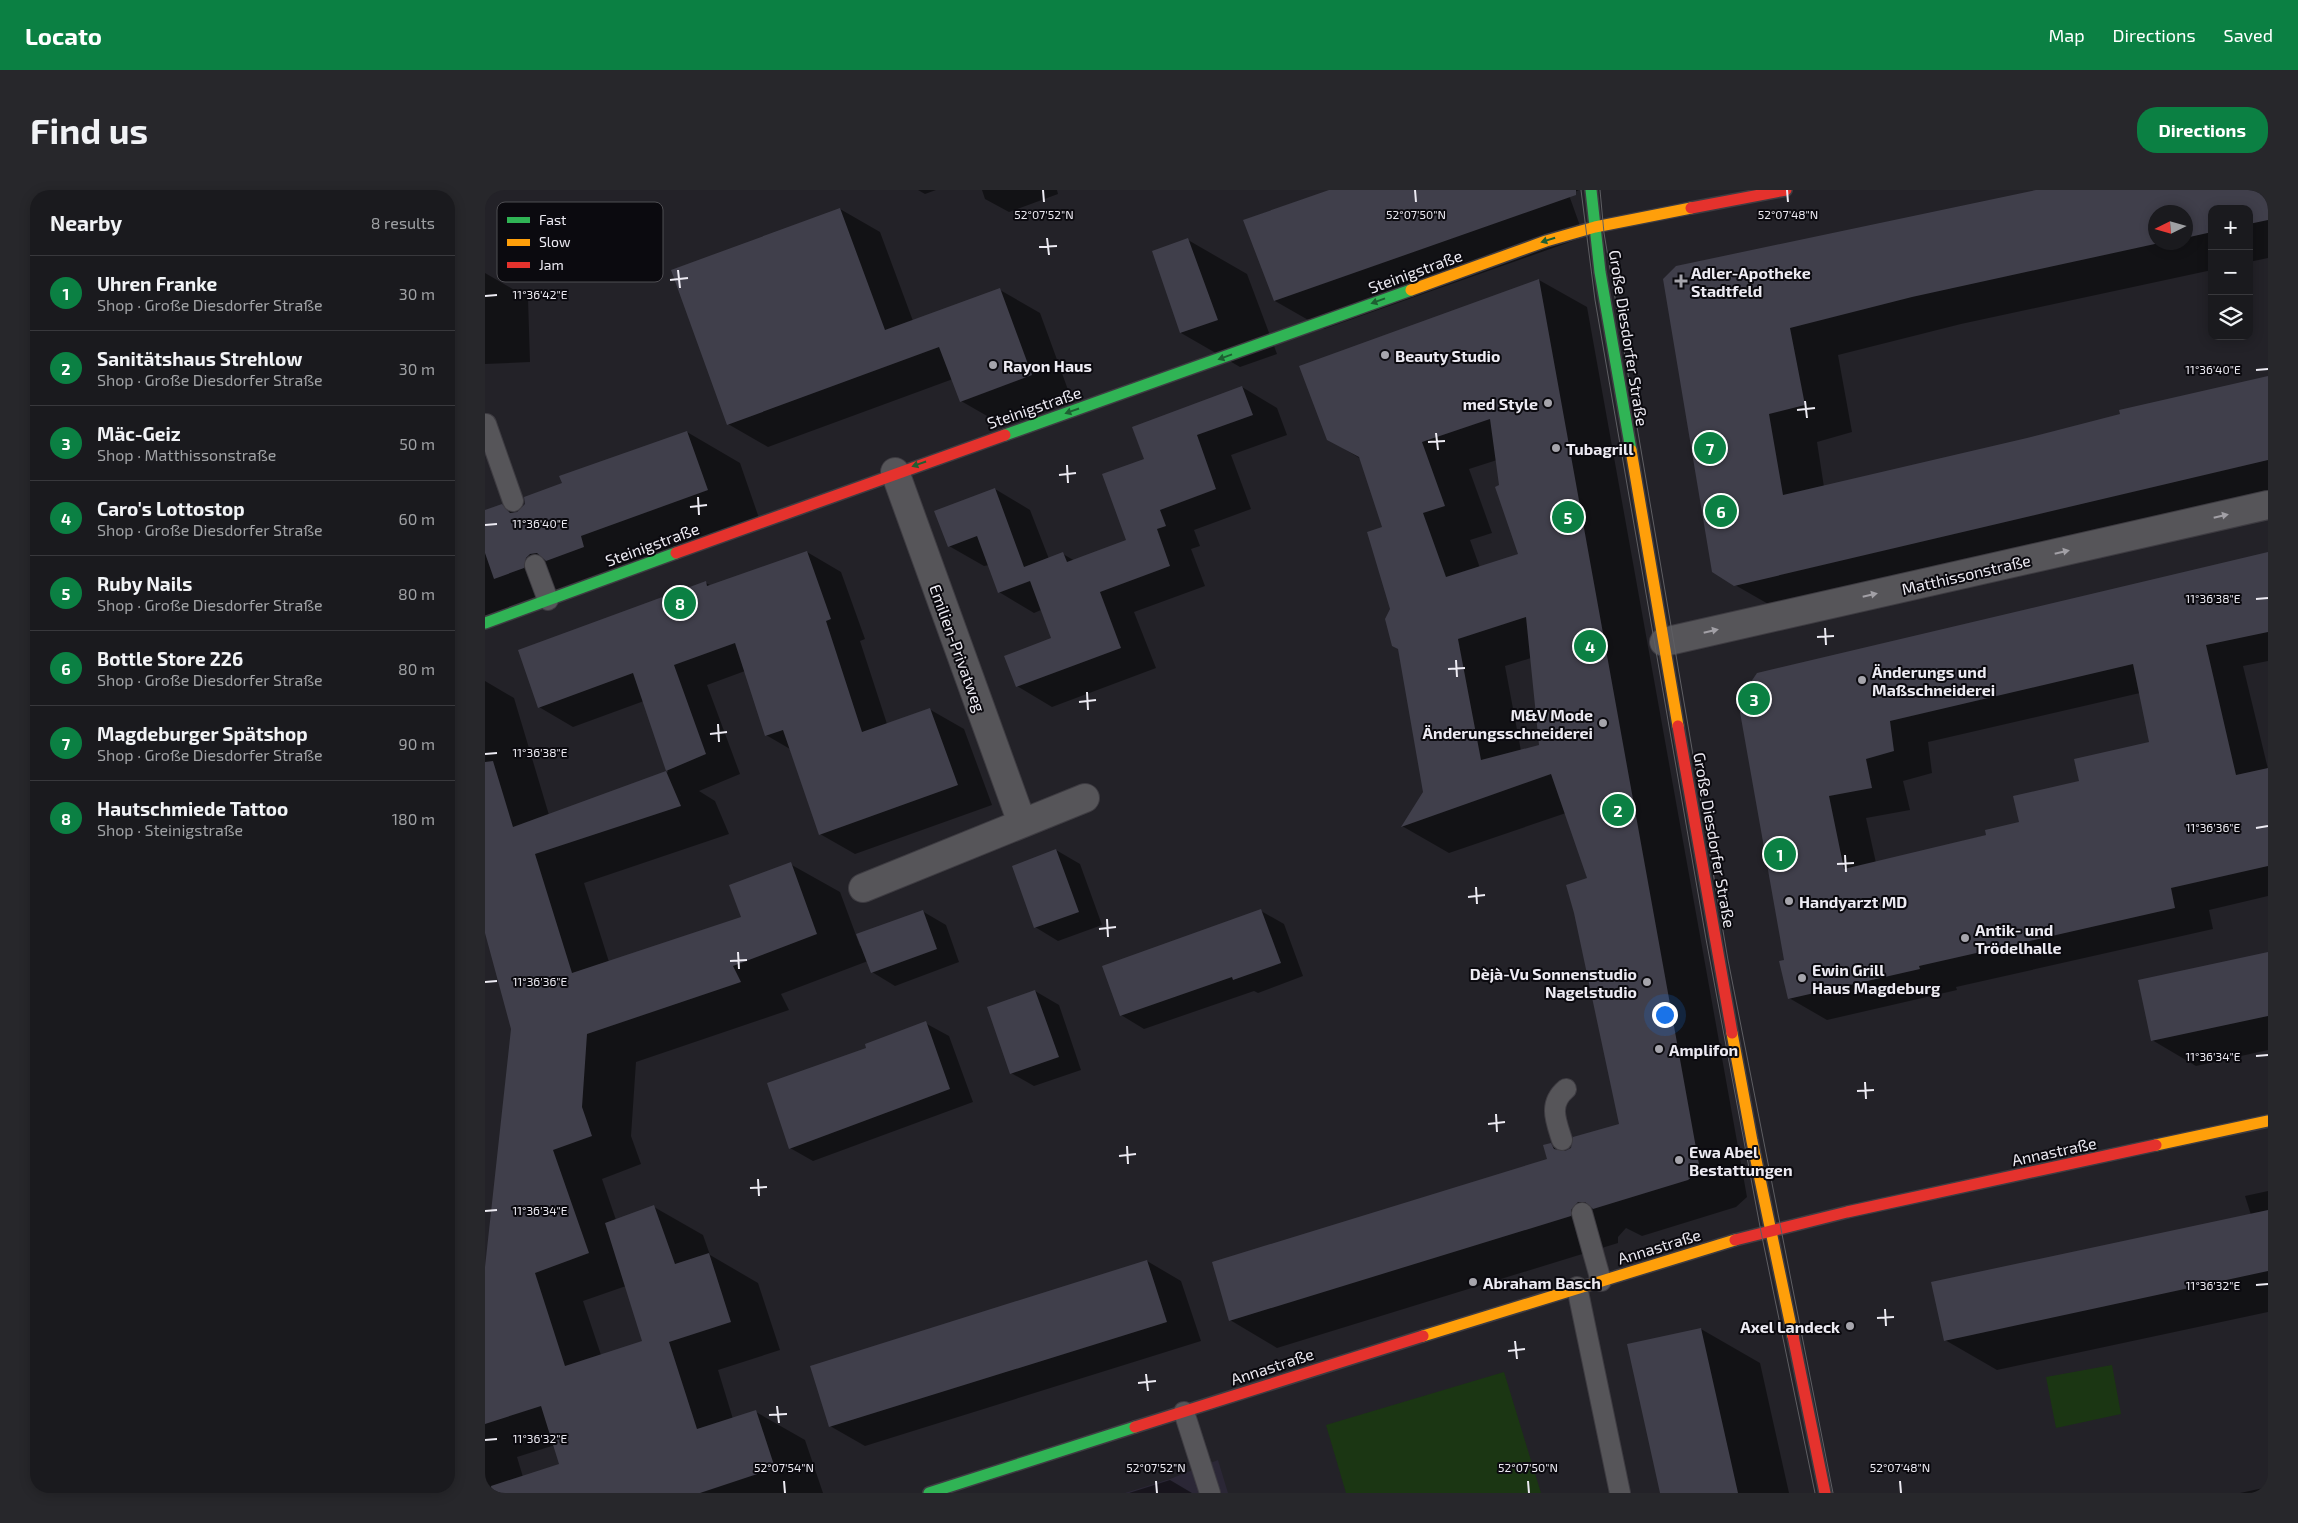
<!DOCTYPE html>
<meta charset="utf-8">
<style>
:root{--surface:#1a1a1e;--page:#27272b;--text:#f1f3f6;--muted:#9fa1a4;--line:#38383c;--accent:#0b8043}
body{margin:0;font-family:"Exo 2",sans-serif;background:var(--page);color:var(--text)}
.controls{position:absolute;right:15px;top:15px;display:grid;overflow:hidden;border-radius:10px;box-shadow:0 2px 12px #0003}
.controls button{width:45px;height:45px;display:grid;place-items:center;padding:0;border:0;border-bottom:1px solid var(--line);background:var(--surface);color:var(--text);font:25px sans-serif}
.compass{position:absolute;left:1663px;top:15px;width:45px;height:45px;border-radius:50%;background:var(--surface);box-shadow:0 2px 12px #0003;rotate:265deg}
.you{position:absolute;left:1179px;top:824px;width:18px;height:18px;margin:-12px;border:4px solid #fff;border-radius:50%;background:#1a73e8;box-shadow:0 0 0 8px #1a73e833}
.badge{display:grid;place-items:center;width:32px;height:32px;border-radius:50%;background:var(--accent);color:#fff;font-size:16px;font-weight:700}
.pin{position:absolute;translate:-50% -50%;border:2px solid #fff;box-shadow:0 1px 5px #0006}
.list{margin:0;padding:0;list-style:none}
h2{display:flex;justify-content:space-between;align-items:center;height:65px;margin:0;padding:0 20px;font-size:21px}
h2 small{font-size:16px;font-weight:400;color:var(--muted)}
.list li{display:grid;grid-template-columns:32px 1fr auto;gap:15px;align-items:center;box-sizing:border-box;height:75px;padding:0 20px;border-top:1px solid var(--line)}
.list b{display:block;font-size:19px;white-space:nowrap}
.list p{margin:0;font-size:16px;white-space:nowrap;color:var(--muted)}
.list em{font-size:16px;font-style:normal;color:var(--muted)}
.icon{flex:none;width:28px;height:28px;fill:none;stroke:currentColor;stroke-width:2;stroke-linecap:round;stroke-linejoin:round}
.map{position:relative;flex:none;width:1783px;height:1303px;overflow:hidden;border-radius:20px}
header{display:flex;align-items:center;gap:30px;box-sizing:border-box;height:70px;padding:0 25px;background:var(--accent);color:#fff}
header strong{font-size:24px}
nav{display:flex;gap:28px;margin-inline-start:auto;font-size:18px}
.intro{display:flex;align-items:center;justify-content:space-between;box-sizing:border-box;height:120px;padding:0 30px}
h1{margin:0;font-size:35px}
.button{padding:12px 22px;border-radius:20px;background:var(--accent);color:#fff;font-size:18px;font-weight:700}
main{display:flex;gap:30px;padding:0 30px}
aside{flex:1;background:var(--surface);border-radius:20px;box-shadow:0 2px 12px #0003}
.map>svg:first-child{display:block}
.built{fill:#2b2736}
.green{fill:#1b3613}
.shadow{fill:#0007;fill-rule:evenodd}
.building{fill:#403f4b;fill-rule:evenodd}
.lines{fill:none;stroke-linecap:round;stroke-linejoin:round}
.lane-casing{stroke:#3e3c42;stroke-width:22}
.street-casing{stroke:#3e3c42;stroke-width:30}
.fast-casing{stroke:#3e3c42;stroke-width:14}
.slow-casing{stroke:#3e3c42;stroke-width:14}
.jam-casing{stroke:#3e3c42;stroke-width:14}
.lane{stroke:#565559;stroke-width:20}
.street{stroke:#565559;stroke-width:28}
.fast{stroke:#30b455;stroke-width:11}
.slow{stroke:#ff9f0a;stroke-width:11}
.jam{stroke:#e5322d;stroke-width:11}
.tram{stroke:#5e5e63;stroke-width:1}
.oneway{fill:#1e5f32}
.oneway2{fill:#a2a0a6}
.ticks{fill:none;stroke:#edebf3;stroke-width:2}
.poi-dot{fill:#a6a5ac;stroke:#0b0a0f;stroke-width:2}
.labels{text-anchor:middle;dominant-baseline:central;stroke-width:4;stroke-linejoin:round;paint-order:stroke}
.street-label{font-size:16px;fill:#edebf3;stroke:#0b0a0f}
.poi-label{font-size:16px;font-weight:bold;fill:#edebf3;stroke:#0b0a0f;text-anchor:start}
.key{fill:#0b0a0f;stroke:#4f4e53;stroke-width:1}
.key-label{font-size:14px;fill:#edebf3}
.ticks-label{font-size:12px;text-anchor:middle;fill:#edebf3;stroke:#0b0a0f;stroke-width:4;stroke-linejoin:round;paint-order:stroke}
</style>
<header>
<strong>Locato</strong>
<nav><a>Map</a><a>Directions</a><a>Saved</a></nav>
</header>
<div class="intro"><h1>Find us</h1><a class="button">Directions</a></div>
<main>
<aside>
<h2>Nearby<small>8 results</small></h2>
<ul class="list">
<li><span class="badge">1</span><div><b>Uhren Franke</b><p>Shop · Große Diesdorfer Straße</p></div><em>30 m</em></li>
<li><span class="badge">2</span><div><b>Sanitätshaus Strehlow</b><p>Shop · Große Diesdorfer Straße</p></div><em>30 m</em></li>
<li><span class="badge">3</span><div><b>Mäc-Geiz</b><p>Shop · Matthissonstraße</p></div><em>50 m</em></li>
<li><span class="badge">4</span><div><b>Caro's Lottostop</b><p>Shop · Große Diesdorfer Straße</p></div><em>60 m</em></li>
<li><span class="badge">5</span><div><b>Ruby Nails</b><p>Shop · Große Diesdorfer Straße</p></div><em>80 m</em></li>
<li><span class="badge">6</span><div><b>Bottle Store 226</b><p>Shop · Große Diesdorfer Straße</p></div><em>80 m</em></li>
<li><span class="badge">7</span><div><b>Magdeburger Spätshop</b><p>Shop · Große Diesdorfer Straße</p></div><em>90 m</em></li>
<li><span class="badge">8</span><div><b>Hautschmiede Tattoo</b><p>Shop · Steinigstraße</p></div><em>180 m</em></li>
</ul>
</aside>
<div class="map">
<svg width="1783" height="1303" viewBox="0 0 1783 1303">
<rect width="100%" height="100%" fill="#232228"/>
<path class="built" d="M 733,1270 L 743,1303 L 640,1303 L 685,1289 Z"/>
<path class="green" d="M 1627,1175 L 1636,1224 L 1571,1238 L 1561,1187 Z
M 1019,1182 L 1056,1303 L 861,1303 L 841,1235 Z"/>
<path class="shadow" d="M 433,0 L 451,0 L 440,4 Z
M 497,0 L 572,0 L 573,4 L 524,22 L 500,9 Z
M 846,0 L 1094,0 L 1084,5 L 1099,47 L 839,139 L 790,111 L 760,30 Z
M 1560,0 L 1783,0 L 1783,68 L 1764,72 L 1764,19 L 1727,19 L 1727,80 L 1476,134 L 1353,165 L 1367,242 L 1332,252 L 1339,297 L 1542,249 L 1783,187 L 1783,309 L 1299,423 L 1250,395 L 1180,90 ZM 1670,22 L 1700,22 L 1700,52 L 1670,52 Z
M 355,19 L 395,42 L 428,131 L 515,100 L 555,123 L 586,208 L 516,234 L 476,211 L 468,189 L 283,257 L 243,234 Z
M 703,50 L 762,84 L 792,164 L 755,177 L 696,143 Z
M 0,83 L 43,108 L 45,172 L 0,174 Z
M 1054,90 L 1102,117 L 1262,1007 L 1251,1017 L 1157,1046 L 1141,1038 L 1133,1047 L 1133,1053 L 792,1158 L 745,1130 L 1063,970 L 1065,955 L 1079,962 L 1135,935 L 1090,722 L 1103,689 L 1081,623 L 964,663 L 917,636 L 939,602 L 907,419 L 898,338 L 876,269 L 843,249 L 815,177 ZM 1012,270 L 1016,296 L 1034,364 L 995,378 L 985,350 L 1007,343 L 984,279 ZM 1046,468 L 1055,556 L 1036,561 L 1020,476 Z
M 757,197 L 792,218 L 802,245 L 746,265 L 766,319 L 709,340 L 715,356 L 706,359 L 720,396 L 649,422 L 671,478 L 567,517 L 532,496 L 567,449 L 556,420 L 549,423 L 514,402 L 504,375 L 499,376 L 464,356 L 510,299 L 545,320 L 564,369 L 578,364 L 590,371 L 643,351 L 660,270 Z
M 202,242 L 255,273 L 275,331 L 0,436 L 0,322 L 16,316 L 30,323 L 78,294 Z
M 322,362 L 356,382 L 380,449 L 375,451 L 402,534 L 444,519 L 479,539 L 507,615 L 370,664 L 335,644 L 305,559 L 281,545 L 260,481 L 222,495 L 255,584 L 214,601 L 230,611 L 244,644 L 99,693 L 124,772 L 258,728 L 305,674 L 355,702 L 375,756 L 437,721 L 461,735 L 474,772 L 410,796 L 387,782 L 383,771 L 296,804 L 304,820 L 151,872 L 146,946 L 156,974 L 117,989 L 131,1030 L 169,1017 L 218,1045 L 225,1065 L 273,1093 L 295,1160 L 233,1180 L 248,1229 L 271,1222 L 320,1250 L 338,1303 L 0,1303 L 0,1088 L 28,839 L 0,738 L 0,491 L 29,508 L 64,625 L 183,582 L 159,511 L 88,537 L 54,517 L 221,393 L 227,396 ZM 141,1096 L 159,1152 L 116,1165 L 98,1111 ZM 70,1255 L 76,1275 L 38,1287 L 32,1267 Z
M 1783,364 L 1783,471 L 1758,476 L 1783,579 L 1783,706 L 1724,720 L 1728,739 L 1471,797 L 1472,800 L 1342,830 L 1304,808 L 1301,771 L 1254,511 ZM 1655,503 L 1666,553 L 1596,592 L 1536,633 L 1502,645 L 1391,673 L 1381,628 L 1425,620 L 1418,591 L 1447,583 L 1443,552 Z
M 571,660 L 595,674 L 617,735 L 573,751 L 550,737 Z
M 776,721 L 799,734 L 818,786 L 773,803 L 769,801 L 659,839 L 636,825 Z
M 1783,763 L 1783,860 L 1711,876 L 1667,850 Z
M 550,801 L 574,815 L 596,880 L 549,896 L 526,883 Z
M 440,833 L 464,846 L 488,912 L 328,971 L 305,958 L 383,859 Z
M 1783,1001 L 1783,1122 L 1512,1180 L 1460,1150 L 1766,1025 L 1760,1006 Z
M 662,1071 L 696,1091 L 716,1151 L 380,1256 L 345,1236 Z
M 1216,1139 L 1275,1173 L 1304,1303 L 1176,1303 Z
M 685,1290 L 707,1303 L 644,1303 Z
M 1783,1297 L 1783,1303 L 1755,1303 Z"/>
<path class="building" d="M 844,0 L 1091,0 L 1091,5 L 789,111 L 758,30 Z
M 1551,0 L 1783,0 L 1783,30 L 1764,34 L 1764,19 L 1727,19 L 1727,42 L 1700,48 L 1700,22 L 1670,22 L 1670,52 L 1679,52 L 1427,107 L 1305,138 L 1320,215 L 1284,224 L 1298,305 L 1542,248 L 1635,224 L 1634,220 L 1783,186 L 1783,270 L 1249,396 L 1227,382 L 1178,89 L 1191,76 Z
M 355,18 L 400,140 L 515,98 L 547,185 L 475,212 L 454,157 L 242,235 L 186,80 Z
M 703,48 L 733,130 L 695,143 L 667,61 Z
M 1054,89 L 1215,980 L 1203,990 L 1108,1019 L 1100,1012 L 1093,1012 L 1086,1020 L 1086,1026 L 744,1131 L 727,1072 L 1062,969 L 1058,955 L 1066,953 L 1069,959 L 1080,961 L 1086,958 L 1088,947 L 1134,934 L 1089,723 L 1081,695 L 1102,688 L 1066,584 L 916,637 L 938,602 L 913,459 L 907,456 L 900,429 L 905,419 L 882,342 L 897,337 L 874,267 L 842,250 L 814,176 ZM 1005,229 L 1014,295 L 1010,297 L 1033,364 L 961,387 L 938,323 L 960,316 L 937,252 ZM 1041,427 L 1054,555 L 996,570 L 973,449 Z
M 757,196 L 768,225 L 712,245 L 731,299 L 675,320 L 681,336 L 672,339 L 685,376 L 615,402 L 636,458 L 531,497 L 519,466 L 566,448 L 545,391 L 513,403 L 492,346 L 463,357 L 449,321 L 510,298 L 539,377 L 578,362 L 582,372 L 641,350 L 617,284 L 659,269 L 647,237 Z
M 202,241 L 223,300 L 96,346 L 99,357 L 61,371 L 52,363 L 45,364 L 41,368 L 39,378 L 9,389 L 0,363 L 0,320 L 17,314 L 25,323 L 32,322 L 40,314 L 39,307 L 77,293 L 74,286 Z
M 322,361 L 346,429 L 341,431 L 377,542 L 445,518 L 473,595 L 334,645 L 298,540 L 280,546 L 250,453 L 189,475 L 221,564 L 181,581 L 148,483 L 53,518 L 33,460 L 221,391 L 222,396 Z
M 1783,362 L 1783,442 L 1721,455 L 1751,585 L 1783,578 L 1783,676 L 1686,698 L 1690,718 L 1434,776 L 1435,779 L 1303,809 L 1294,771 L 1299,770 L 1253,511 L 1272,483 ZM 1648,474 L 1664,552 L 1589,569 L 1594,591 L 1528,606 L 1534,632 L 1500,640 L 1501,645 L 1359,679 L 1344,606 L 1387,598 L 1381,569 L 1409,561 L 1405,531 Z
M 8,571 L 28,637 L 181,581 L 196,616 L 50,664 L 87,783 L 256,727 L 244,695 L 306,672 L 332,744 L 248,776 L 256,792 L 102,844 L 97,917 L 107,946 L 68,960 L 104,1063 L 50,1083 L 80,1176 L 157,1151 L 120,1033 L 169,1015 L 190,1074 L 224,1063 L 246,1132 L 184,1152 L 212,1239 L 271,1220 L 290,1278 L 215,1303 L 7,1303 L 6,1296 L 74,1274 L 56,1216 L 0,1234 L 0,1077 L 26,839 L 0,743 L 0,572 Z
M 571,659 L 594,722 L 549,738 L 527,676 Z
M 776,719 L 796,773 L 748,790 L 747,787 L 635,826 L 617,776 Z
M 438,720 L 452,759 L 386,783 L 371,744 Z
M 1783,762 L 1783,826 L 1666,851 L 1653,790 Z
M 550,800 L 574,867 L 525,884 L 502,817 Z
M 441,831 L 465,899 L 304,959 L 282,893 L 381,858 L 380,854 Z
M 1783,1020 L 1783,1081 L 1459,1151 L 1446,1092 Z
M 662,1070 L 682,1132 L 344,1237 L 325,1176 Z
M 1216,1138 L 1253,1303 L 1175,1303 L 1142,1154 Z"/>
<g class="lines">
<g class="lane-casing">
<path id="lane" d="M 1,234 L 28,311
M 50,375 L 63,410
M 1077,950 C 1071,931 1063,914 1081,899
M 1097,1023 L 1116,1091
M 1092,1097 L 1135,1303
M 699,1222 L 725,1303"/>
</g>
<g class="street-casing">
<path id="street" d="M 410,282 L 537,633
M 1179,452 L 1783,315
M 378,698 L 600,608"/>
</g>
<g class="fast-casing">
<path id="fast" d="M 1106,0 L 1115,82 L 1146,260
M 520,245 L 926,100
M 0,433 L 191,363
M 444,1303 L 650,1237"/>
</g>
<g class="slow-casing">
<path id="slow" d="M 926,100 L 1061,51 L 1110,37 L 1206,18
M 1146,260 L 1193,536
M 1247,843 L 1267,951 L 1308,1146
M 1671,955 L 1783,931
M 938,1146 L 1250,1050"/>
</g>
<g class="jam-casing">
<path id="jam" d="M 1206,18 L 1301,0
M 191,363 L 520,245
M 1193,536 L 1247,843
M 1250,1050 L 1362,1022 L 1671,955
M 1308,1146 L 1340,1303
M 650,1237 L 938,1146"/>
</g>
<use href="#lane" class="lane"/>
<use href="#street" class="street"/>
<use href="#fast" class="fast"/>
<use href="#slow" class="slow"/>
<use href="#jam" class="jam"/>
<path class="tram" d="M 1096,0 L 1110,110 L 1221,749 L 1276,1042 L 1330,1303
M 1115,0 L 1119,43 L 1243,770 L 1348,1303"/>
</g>
<defs><path id="oneway-solid" d="M-6-.8H1V-3.2L6.5 0L1 3.2V.8H-6Z" transform="scale(1.25)"/></defs>
<g class="oneway">
<use href="#oneway-solid" transform="translate(1063 50) rotate(162)"/>
<use href="#oneway-solid" transform="translate(893 111) rotate(160)"/>
<use href="#oneway-solid" transform="translate(740 167) rotate(160)"/>
<use href="#oneway-solid" transform="translate(587 221) rotate(161)"/>
<use href="#oneway-solid" transform="translate(434 274) rotate(161)"/>
</g>
<g class="oneway2">
<use href="#oneway-solid" transform="translate(1736 326) rotate(-13)"/>
<use href="#oneway-solid" transform="translate(1577 362) rotate(-13)"/>
<use href="#oneway-solid" transform="translate(1385 405) rotate(-13)"/>
<use href="#oneway-solid" transform="translate(1226 441) rotate(-13)"/>
</g>
<path class="ticks" d="M 558,0 L 559,12M 930,0 L 931,12M 1302,0 L 1303,12M 562,48 L 564,65M 554,57 L 572,56M 193,80 L 195,98M 185,90 L 203,88M 0,106 L 12,105M 1771,180 L 1783,179M 1320,211 L 1322,228M 1312,220 L 1330,218M 951,243 L 953,260M 943,252 L 960,251M 582,275 L 583,293M 574,285 L 591,283M 213,307 L 214,325M 205,317 L 222,315M 0,335 L 12,334M 1771,409 L 1783,408M 1340,438 L 1341,455M 1332,447 L 1349,446M 971,470 L 972,487M 963,479 L 980,478M 602,502 L 603,520M 594,512 L 611,510M 233,534 L 234,552M 225,544 L 242,542M 0,564 L 12,563M 1771,638 L 1783,636M 1360,665 L 1361,682M 1352,674 L 1369,673M 991,697 L 992,714M 983,707 L 1000,705M 622,729 L 623,747M 614,739 L 631,737M 253,762 L 254,779M 245,771 L 262,770M 0,792 L 12,791M 1771,866 L 1783,865M 1380,892 L 1381,909M 1372,901 L 1389,900M 1011,924 L 1012,942M 1003,934 L 1020,932M 642,956 L 643,974M 634,966 L 651,964M 273,989 L 274,1006M 265,998 L 282,997M 0,1021 L 12,1020M 1771,1095 L 1783,1094M 1400,1119 L 1401,1136M 1392,1128 L 1409,1127M 1030,1151 L 1032,1169M 1023,1161 L 1040,1159M 661,1184 L 663,1201M 653,1193 L 671,1191M 292,1216 L 294,1233M 284,1225 L 302,1224M 0,1250 L 12,1249M 299,1291 L 300,1303M 671,1291 L 672,1303M 1043,1291 L 1044,1303M 1415,1291 L 1416,1303"/>
<g class="poi-dot">
<path d="M1193.5 83.5h5v5h5v5h-5v5h-5v-5h-5v-5h5z"/>
<circle cx="900" cy="165" r="5"/>
<circle cx="508" cy="175" r="5"/>
<circle cx="1063" cy="213" r="5"/>
<circle cx="1071" cy="258" r="5"/>
<circle cx="1377" cy="490" r="5"/>
<circle cx="1118" cy="533" r="5"/>
<circle cx="1304" cy="711" r="5"/>
<circle cx="1480" cy="748" r="5"/>
<circle cx="1317" cy="788" r="5"/>
<circle cx="1162" cy="792" r="5"/>
<circle cx="1174" cy="859" r="5"/>
<circle cx="1194" cy="970" r="5"/>
<circle cx="988" cy="1092" r="5"/>
<circle cx="1365" cy="1136" r="5"/>
</g>
<g class="labels">
<g class="street-label">
<text transform="translate(930 81) rotate(-20)">Steinigstraße</text>
<text transform="translate(1144 148) rotate(81)">Große Diesdorfer Straße</text>
<text transform="translate(549 217) rotate(-19)">Steinigstraße</text>
<text transform="translate(167 354) rotate(-20)">Steinigstraße</text>
<text transform="translate(1481 384) rotate(-13)">Matthissonstraße</text>
<text transform="translate(473 458) rotate(70)">Emilien-Privatweg</text>
<text transform="translate(1230 650) rotate(80)">Große Diesdorfer Straße</text>
<text transform="translate(1569 961) rotate(-12)">Annastraße</text>
<text transform="translate(1174 1056) rotate(-17)">Annastraße</text>
<text transform="translate(787 1176) rotate(-18)">Annastraße</text>
</g>
<g class="poi-label">
<text x="1206" y="82">Adler-Apotheke<tspan x="1206" dy="18">Stadtfeld</tspan></text>
<text x="910" y="165">Beauty Studio</text>
<text x="518" y="175">Rayon Haus</text>
<text x="1053" y="213" text-anchor="end">med Style</text>
<text x="1081" y="258">Tubagrill</text>
<text x="1387" y="481">Änderungs und<tspan x="1387" dy="18">Maßschneiderei</tspan></text>
<text x="1108" y="524" text-anchor="end">M&amp;V Mode<tspan x="1108" dy="18">Änderungsschneiderei</tspan></text>
<text x="1314" y="711">Handyarzt MD</text>
<text x="1490" y="739">Antik- und<tspan x="1490" dy="18">Trödelhalle</tspan></text>
<text x="1327" y="779">Ewin Grill<tspan x="1327" dy="18">Haus Magdeburg</tspan></text>
<text x="1152" y="783" text-anchor="end">Dèjà-Vu Sonnenstudio<tspan x="1152" dy="18">Nagelstudio</tspan></text>
<text x="1184" y="859">Amplifon</text>
<text x="1204" y="961">Ewa Abel<tspan x="1204" dy="18">Bestattungen</tspan></text>
<text x="998" y="1092">Abraham Basch</text>
<text x="1355" y="1136" text-anchor="end">Axel Landeck</text>
</g>
</g>
<rect x="12" y="12" width="166" height="80" rx="8" class="key"/>
<rect x="22" y="27" width="23" height="6" fill="#30b455"/>
<rect x="22" y="49" width="23" height="7" fill="#ff9f0a"/>
<rect x="22" y="72" width="23" height="6" fill="#e5322d"/>
<g class="key-label">
<text x="54" y="35">Fast</text>
<text x="54" y="57">Slow</text>
<text x="54" y="80">Jam</text>
</g>
<g class="ticks-label">
<text x="559" y="29">52°07'52"N</text>
<text x="931" y="29">52°07'50"N</text>
<text x="1303" y="29">52°07'48"N</text>
<text x="55" y="109">11°36'42"E</text>
<text x="1728" y="184">11°36'40"E</text>
<text x="55" y="338">11°36'40"E</text>
<text x="1728" y="413">11°36'38"E</text>
<text x="55" y="567">11°36'38"E</text>
<text x="1728" y="642">11°36'36"E</text>
<text x="55" y="796">11°36'36"E</text>
<text x="1728" y="871">11°36'34"E</text>
<text x="55" y="1025">11°36'34"E</text>
<text x="1728" y="1100">11°36'32"E</text>
<text x="55" y="1253">11°36'32"E</text>
<text x="299" y="1282">52°07'54"N</text>
<text x="671" y="1282">52°07'52"N</text>
<text x="1043" y="1282">52°07'50"N</text>
<text x="1415" y="1282">52°07'48"N</text>
</g>
</svg>
<div class="controls">
<button>+</button>
<button>−</button>
<button><svg class="icon" aria-label="layers" viewBox="0 0 24 24"><path d="M12 4l9 5-9 5-9-5zM3 14l9 5 9-5"/></svg></button>
</div>
<svg class="compass" viewBox="-18 -18 36 36"><path d="M0-13l5 13h-10z" fill="#e53935"/><path d="M0 13l5-13h-10z" fill="#9fa1a4"/></svg>
<div class="you"></div>
<div class="pin badge" style="left:1295px;top:664px">1</div>
<div class="pin badge" style="left:1133px;top:620px">2</div>
<div class="pin badge" style="left:1269px;top:509px">3</div>
<div class="pin badge" style="left:1105px;top:456px">4</div>
<div class="pin badge" style="left:1083px;top:327px">5</div>
<div class="pin badge" style="left:1236px;top:321px">6</div>
<div class="pin badge" style="left:1225px;top:258px">7</div>
<div class="pin badge" style="left:195px;top:413px">8</div>
</div>
</main>
